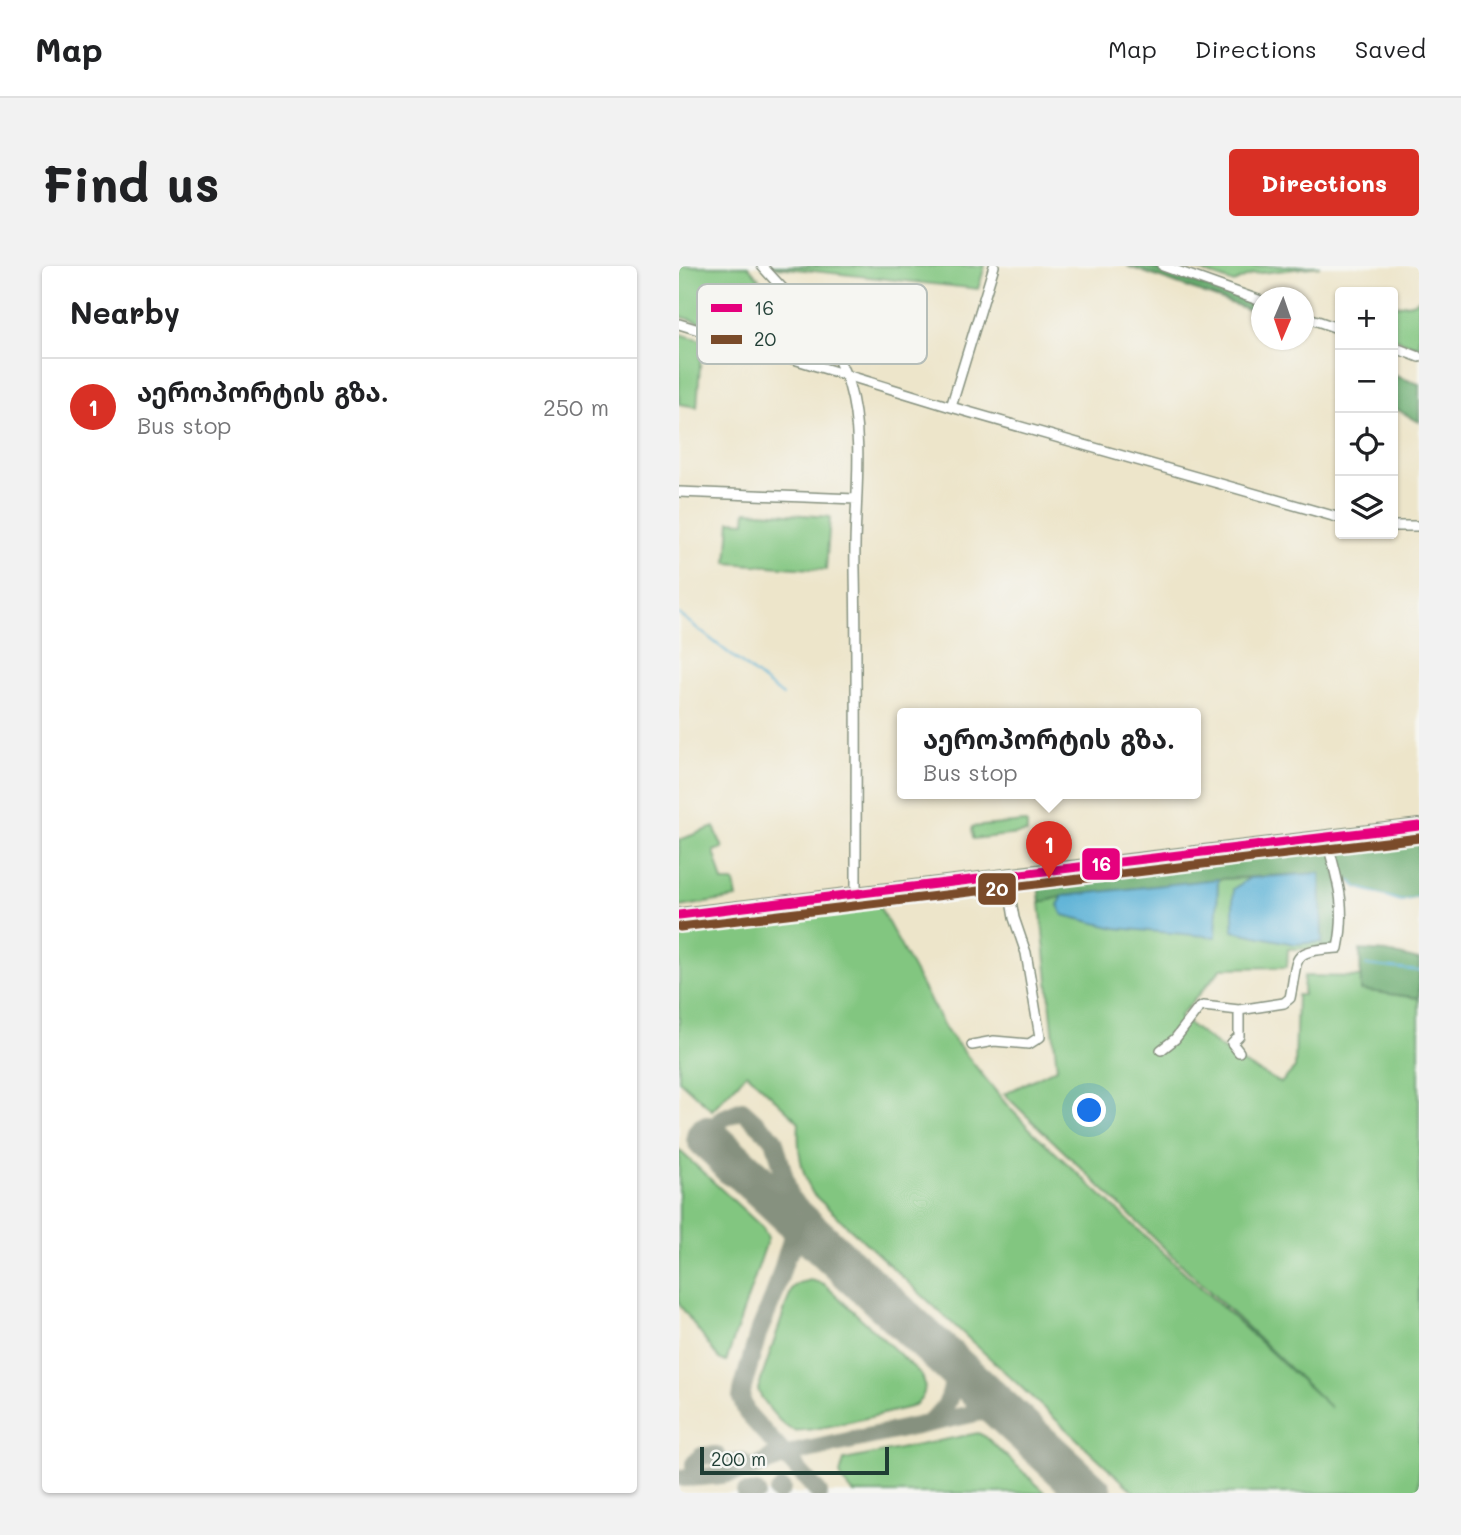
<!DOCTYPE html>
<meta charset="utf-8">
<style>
:root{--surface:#fff;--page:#f2f2f2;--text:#202124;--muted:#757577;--line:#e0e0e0;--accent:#d93025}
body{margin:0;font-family:Mali,"Noto Sans Georgian",sans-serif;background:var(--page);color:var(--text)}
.controls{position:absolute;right:21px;top:21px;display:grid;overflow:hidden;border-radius:7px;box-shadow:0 2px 5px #0004}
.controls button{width:63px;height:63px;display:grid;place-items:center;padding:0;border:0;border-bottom:2px solid var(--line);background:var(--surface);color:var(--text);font:35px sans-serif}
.compass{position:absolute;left:572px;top:21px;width:63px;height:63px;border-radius:50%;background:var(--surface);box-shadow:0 2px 5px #0004;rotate:182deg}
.scale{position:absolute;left:21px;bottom:18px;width:189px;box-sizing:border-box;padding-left:7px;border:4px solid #1f3d34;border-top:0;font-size:19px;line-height:24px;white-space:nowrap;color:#1f3d34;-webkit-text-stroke:5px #f6f6f2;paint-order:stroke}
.you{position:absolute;left:411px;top:845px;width:24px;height:24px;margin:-18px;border:5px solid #fff;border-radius:50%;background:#1a73e8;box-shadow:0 0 0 10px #1a73e833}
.badge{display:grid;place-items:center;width:46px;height:46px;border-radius:50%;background:var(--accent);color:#fff;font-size:23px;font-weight:700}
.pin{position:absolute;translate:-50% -58px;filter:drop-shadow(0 2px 4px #0008)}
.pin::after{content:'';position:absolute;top:37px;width:24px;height:21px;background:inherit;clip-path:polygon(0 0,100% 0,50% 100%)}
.popup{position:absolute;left:218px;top:442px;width:304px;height:91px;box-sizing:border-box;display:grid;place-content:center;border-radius:7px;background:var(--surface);filter:drop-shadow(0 2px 5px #0005);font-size:23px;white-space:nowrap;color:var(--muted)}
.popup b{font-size:26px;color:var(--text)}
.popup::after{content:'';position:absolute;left:50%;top:100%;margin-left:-14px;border:14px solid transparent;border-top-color:var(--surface)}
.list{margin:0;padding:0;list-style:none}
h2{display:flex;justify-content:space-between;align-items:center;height:91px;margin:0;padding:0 28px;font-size:30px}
h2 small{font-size:23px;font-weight:400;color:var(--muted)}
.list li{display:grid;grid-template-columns:46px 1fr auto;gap:21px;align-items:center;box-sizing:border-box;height:98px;padding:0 28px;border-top:2px solid var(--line)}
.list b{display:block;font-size:26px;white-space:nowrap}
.list p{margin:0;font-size:23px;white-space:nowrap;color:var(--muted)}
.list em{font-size:23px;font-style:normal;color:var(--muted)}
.icon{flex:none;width:38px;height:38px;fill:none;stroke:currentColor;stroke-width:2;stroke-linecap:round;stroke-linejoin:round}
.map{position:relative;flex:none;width:740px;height:1227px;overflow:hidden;border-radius:7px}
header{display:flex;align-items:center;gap:42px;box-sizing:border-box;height:98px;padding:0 35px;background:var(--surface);border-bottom:2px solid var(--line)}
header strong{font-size:33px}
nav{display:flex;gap:38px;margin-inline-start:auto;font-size:24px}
.intro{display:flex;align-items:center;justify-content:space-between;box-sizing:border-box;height:168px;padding:0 42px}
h1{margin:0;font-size:49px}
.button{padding:18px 32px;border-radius:7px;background:var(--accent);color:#fff;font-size:24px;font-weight:700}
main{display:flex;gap:42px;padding:0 42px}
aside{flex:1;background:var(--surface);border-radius:7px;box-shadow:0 2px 5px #0004}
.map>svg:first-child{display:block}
.green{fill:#82c680;stroke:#50825a;stroke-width:2}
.forest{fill:#69ab6e;stroke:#447451;stroke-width:2}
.water{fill:#5ab1d6;stroke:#3c7785;stroke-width:2}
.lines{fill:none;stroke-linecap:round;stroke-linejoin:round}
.stream{stroke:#5ab1d6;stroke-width:2}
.taxiway{stroke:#86917f;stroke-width:18}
.runway{stroke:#86917f;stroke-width:42}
.minor-casing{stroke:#86917f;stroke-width:12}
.highway-casing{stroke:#86917f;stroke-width:16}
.minor{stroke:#fff;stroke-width:9}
.highway{stroke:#f2c36a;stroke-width:12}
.bus-1-casing{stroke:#f6f6f2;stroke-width:14}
.bus-2-casing{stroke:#f6f6f2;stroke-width:14}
.bus-1{stroke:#e5007d;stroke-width:9}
.bus-2{stroke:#7a4b2a;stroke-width:9}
.key{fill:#f6f6f2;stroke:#b6beb9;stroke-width:2}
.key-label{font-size:19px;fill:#1f3d34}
.line-badge{stroke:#f6f6f2;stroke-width:2.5}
.badge-label{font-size:19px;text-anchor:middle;font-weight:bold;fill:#fff}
</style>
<header>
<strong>Map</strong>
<nav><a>Map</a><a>Directions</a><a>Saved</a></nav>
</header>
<div class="intro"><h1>Find us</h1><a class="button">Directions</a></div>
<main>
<aside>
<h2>Nearby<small></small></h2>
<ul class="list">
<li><span class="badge">1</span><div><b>აეროპორტის გზა.</b><p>Bus stop</p></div><em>250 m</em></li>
</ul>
</aside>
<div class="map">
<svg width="740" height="1227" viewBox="0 0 740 1227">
<rect width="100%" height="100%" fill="#f6f6f2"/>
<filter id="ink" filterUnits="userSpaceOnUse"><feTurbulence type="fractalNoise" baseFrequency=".0143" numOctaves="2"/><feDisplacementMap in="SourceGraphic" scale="14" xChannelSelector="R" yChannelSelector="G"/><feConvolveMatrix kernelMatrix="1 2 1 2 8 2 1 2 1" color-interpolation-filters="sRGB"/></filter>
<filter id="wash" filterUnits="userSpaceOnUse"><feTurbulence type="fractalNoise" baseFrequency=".00686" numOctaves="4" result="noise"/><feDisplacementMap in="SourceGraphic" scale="28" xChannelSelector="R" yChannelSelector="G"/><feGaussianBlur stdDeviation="1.57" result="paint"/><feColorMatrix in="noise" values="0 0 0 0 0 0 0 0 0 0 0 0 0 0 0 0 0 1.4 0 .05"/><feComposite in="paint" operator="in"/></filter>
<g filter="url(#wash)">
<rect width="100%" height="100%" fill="#ede5ca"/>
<path class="green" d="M 0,0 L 69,0 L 145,87 L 140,93 L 0,50 Z
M 89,0 L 306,0 L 299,23 Z
M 507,0 L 641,0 L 573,8 L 555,17 Z
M 740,33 L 740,81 L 714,72 L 714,40 L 733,37 Z
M 0,68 L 23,74 L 18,141 L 0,138 Z
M 67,245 L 151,251 L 147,304 L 48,297 L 51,255 L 66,256 Z
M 345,556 L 348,558 L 348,567 L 294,573 L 293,561 Z
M 35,561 L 44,582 L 35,585 L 44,616 L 55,616 L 58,632 L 0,641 L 0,574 Z
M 571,612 L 554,623 L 554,665 L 616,678 L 643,676 L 643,683 L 609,683 L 608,701 L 543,702 L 500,751 L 560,795 L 602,817 L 616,802 L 618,729 L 624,729 L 625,710 L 682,711 L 682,724 L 740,732 L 740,1227 L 456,1227 L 134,928 C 121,905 118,882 120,856 L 68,807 L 33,844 L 0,814 L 0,664 L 200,640 L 267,764 L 327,838 L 353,865 L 652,1142 L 325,828 L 378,802 L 361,637 L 384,630 L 379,639 L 384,649 L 437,662 L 537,670 L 539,613 Z
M 0,884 L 84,962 L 89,972 L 47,1096 L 40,1093 L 0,1038 Z
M 132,1014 L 145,1018 L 242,1108 C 249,1121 246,1134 232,1141 C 210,1146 130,1168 114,1164 C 103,1161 81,1133 79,1123 L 113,1022 L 120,1017 Z
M 299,1167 L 307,1171 L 367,1227 L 175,1227 L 164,1216 L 161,1208 L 165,1194 Z"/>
<path class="forest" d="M 448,0 L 469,0 L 582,40 L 582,48 Z
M 714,109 L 740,118 L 740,156 L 714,141 Z
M 740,566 L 740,631 L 722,635 L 678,621 L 656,603 L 662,625 L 659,682 L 643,683 L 641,607 L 539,613 L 384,630 L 361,637 L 359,618 L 378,610 Z
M 681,684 L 708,686 L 740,694 L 740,732 L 682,724 Z"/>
<path class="water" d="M 641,607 L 643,676 L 616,678 L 554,665 L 554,623 L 571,612 Z
M 539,613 L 537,671 L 437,662 L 384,649 L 379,639 L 384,630 Z"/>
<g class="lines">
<path class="stream" d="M 0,348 L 104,430
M 672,615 L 678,621 L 722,635 L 740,631
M 687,699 L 740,705"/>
<path class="taxiway" d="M 75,914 L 50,911 C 27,892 29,879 42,853 L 63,844 L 95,873 L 118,955 L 95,1030 L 79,1068 L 64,1121 L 62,1132 L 68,1147 L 140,1227
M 109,988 C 124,965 139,975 155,989
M 250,1156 C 274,1140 281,1111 263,1089
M 85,1198 L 119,1186 L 302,1146 L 328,1152 L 343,1164
M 16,1211 L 15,1198 L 22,1190 L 37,1189 L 44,1198 L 63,1196
M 4,1212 C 27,1211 77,1208 91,1192
M 66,1227 L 78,1227
M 99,1227 L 103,1223"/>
<path class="runway" d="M 28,871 L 412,1227"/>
</g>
</g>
<g filter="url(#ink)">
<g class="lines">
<g class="minor-casing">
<path id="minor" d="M 83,0 C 113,34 157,74 170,119 C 187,178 174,243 176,304 C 178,412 177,520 177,628
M 484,0 L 582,35
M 624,50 L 661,63
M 0,58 L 272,141 L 661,252
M 714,81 L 740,91
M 272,141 L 315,0
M 0,226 L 177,233
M 714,260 L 740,260
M 293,779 L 315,775 L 350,778 L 361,771 L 347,687 L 335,652 L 328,611
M 482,784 L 496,773 L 519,743 L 524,740 L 560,744 L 605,737 L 611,732 C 620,689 610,685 659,682 C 668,638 658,613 647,571
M 560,786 L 553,777 L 560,770 L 560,744"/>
</g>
<g class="highway-casing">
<path id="highway" d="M 0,649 L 740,560"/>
</g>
<use href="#minor" class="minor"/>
<use href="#highway" class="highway"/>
<g class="bus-1-casing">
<path id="bus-1" d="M 0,649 L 740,560"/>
</g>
<g class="bus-2-casing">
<path id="bus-2" d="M 1,661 L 740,572"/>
</g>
<use href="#bus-1" class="bus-1"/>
<use href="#bus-2" class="bus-2"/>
</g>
</g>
<rect x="18" y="18" width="230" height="80" rx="10" class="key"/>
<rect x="32" y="38" width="31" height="8" fill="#e5007d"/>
<rect x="32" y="69" width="31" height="9" fill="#7a4b2a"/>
<g class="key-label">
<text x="75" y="49">16</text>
<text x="75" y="80">20</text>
</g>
<g class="line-badge">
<rect x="402" y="581" width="40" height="34" rx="7" fill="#e5007d"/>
<rect x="298" y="606" width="40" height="34" rx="7" fill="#7a4b2a"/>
</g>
<g class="badge-label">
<text x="422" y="605">16</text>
<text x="318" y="630">20</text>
</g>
</svg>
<div class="controls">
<button>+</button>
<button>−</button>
<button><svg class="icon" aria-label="locate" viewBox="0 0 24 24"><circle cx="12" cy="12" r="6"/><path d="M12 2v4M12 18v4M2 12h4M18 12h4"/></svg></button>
<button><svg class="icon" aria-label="layers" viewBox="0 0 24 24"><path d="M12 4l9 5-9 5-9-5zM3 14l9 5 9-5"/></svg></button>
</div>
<svg class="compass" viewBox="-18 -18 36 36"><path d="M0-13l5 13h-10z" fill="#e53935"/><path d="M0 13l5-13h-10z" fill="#757577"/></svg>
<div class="scale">200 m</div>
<div class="you"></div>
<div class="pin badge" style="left:370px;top:613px">1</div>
<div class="popup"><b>აეროპორტის გზა.</b>Bus stop</div>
</div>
</main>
